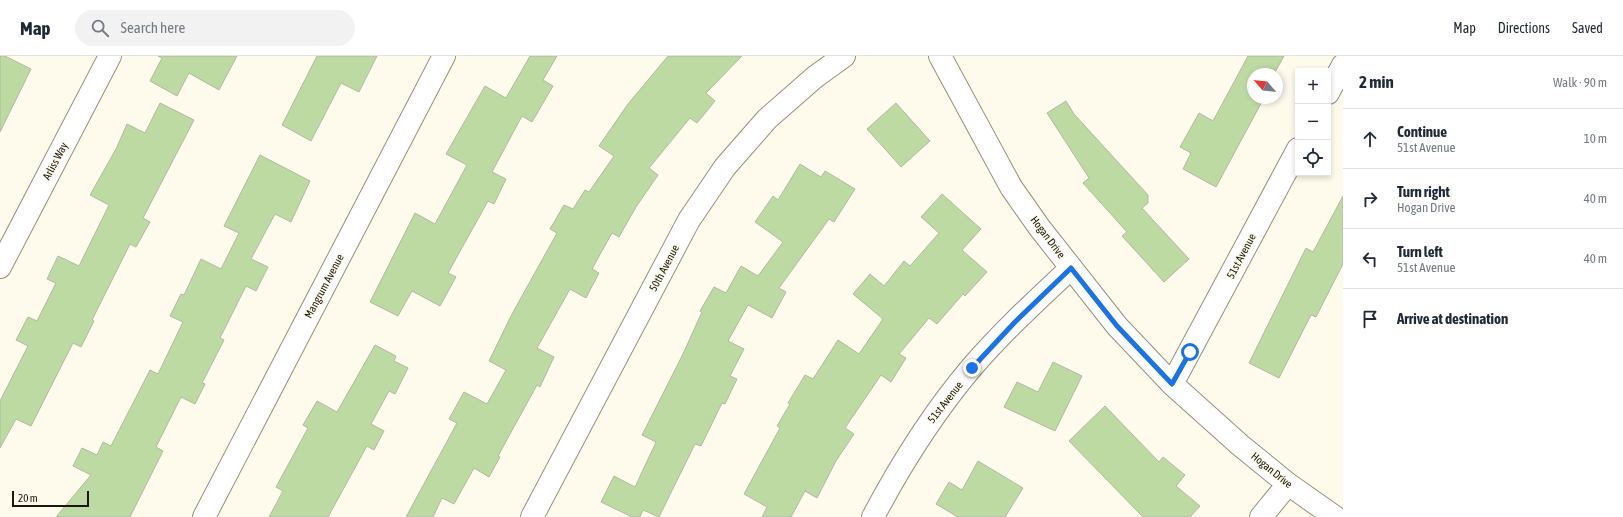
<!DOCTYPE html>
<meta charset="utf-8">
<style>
:root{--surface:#fff;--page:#f2f2f3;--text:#1f2937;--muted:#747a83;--line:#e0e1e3}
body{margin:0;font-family:"Asap Condensed",sans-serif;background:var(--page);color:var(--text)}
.controls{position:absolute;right:12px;top:12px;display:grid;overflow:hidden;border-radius:0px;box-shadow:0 2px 6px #0003}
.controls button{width:36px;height:36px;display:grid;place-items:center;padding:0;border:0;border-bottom:1px solid var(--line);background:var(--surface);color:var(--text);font:20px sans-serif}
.compass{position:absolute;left:1247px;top:12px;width:36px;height:36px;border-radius:50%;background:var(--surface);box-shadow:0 2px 6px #0003;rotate:298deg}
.scale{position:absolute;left:12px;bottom:10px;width:77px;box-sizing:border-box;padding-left:4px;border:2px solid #19170e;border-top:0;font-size:11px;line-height:14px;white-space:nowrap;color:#19170e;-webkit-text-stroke:3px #fffbec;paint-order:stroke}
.stop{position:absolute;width:12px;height:12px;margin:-9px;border:3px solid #1a73e8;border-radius:50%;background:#fff}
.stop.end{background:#1a73e8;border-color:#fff;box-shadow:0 1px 4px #0008}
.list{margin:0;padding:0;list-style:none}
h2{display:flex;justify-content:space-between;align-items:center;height:52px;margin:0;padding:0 16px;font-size:17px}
h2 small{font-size:13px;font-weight:400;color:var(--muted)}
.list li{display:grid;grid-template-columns:26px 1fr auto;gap:12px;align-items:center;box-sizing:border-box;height:60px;padding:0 16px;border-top:1px solid var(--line)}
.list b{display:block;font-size:15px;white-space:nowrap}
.list p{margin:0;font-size:13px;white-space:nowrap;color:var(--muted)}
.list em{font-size:13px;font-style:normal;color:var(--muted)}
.icon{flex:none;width:22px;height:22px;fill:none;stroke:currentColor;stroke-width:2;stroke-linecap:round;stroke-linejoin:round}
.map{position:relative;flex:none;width:1343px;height:461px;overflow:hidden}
header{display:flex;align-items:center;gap:24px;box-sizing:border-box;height:56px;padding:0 20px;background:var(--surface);border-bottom:1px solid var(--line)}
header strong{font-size:19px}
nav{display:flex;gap:22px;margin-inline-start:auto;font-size:14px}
.search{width:280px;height:36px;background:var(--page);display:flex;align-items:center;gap:10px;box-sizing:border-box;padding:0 14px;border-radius:22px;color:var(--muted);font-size:15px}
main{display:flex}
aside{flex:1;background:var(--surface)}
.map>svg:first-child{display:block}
.building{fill:#bddaa3;stroke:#aebaa3}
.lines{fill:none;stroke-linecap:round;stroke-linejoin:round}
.minor-casing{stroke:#97917a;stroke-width:24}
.minor{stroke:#fff;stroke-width:22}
.route{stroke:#1a73e8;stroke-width:5}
.labels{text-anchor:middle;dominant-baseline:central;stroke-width:3;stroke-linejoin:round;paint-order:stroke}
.street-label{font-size:11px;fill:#19170e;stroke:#fffbec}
</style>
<header>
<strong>Map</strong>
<div class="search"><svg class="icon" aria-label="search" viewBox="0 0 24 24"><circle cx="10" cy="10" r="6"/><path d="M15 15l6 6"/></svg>Search here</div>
<nav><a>Map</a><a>Directions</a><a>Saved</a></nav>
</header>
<main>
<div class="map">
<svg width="1343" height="461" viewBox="0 0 1343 461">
<rect width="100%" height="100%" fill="#fffbec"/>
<path class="building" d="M 0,0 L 5,0 L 31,13 L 0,76 Z
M 158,0 L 237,0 L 219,34 L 189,17 L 177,40 L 150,25 L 162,2 Z
M 317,0 L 377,0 L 359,36 L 341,27 L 311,85 L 282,69 Z
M 530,0 L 557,0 L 543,24 L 553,30 L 532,66 L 522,60 L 492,116 L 506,123 L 494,148 L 488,145 L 448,217 L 456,221 L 440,250 L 412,235 L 398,260 L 370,246 L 415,157 L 435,168 L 467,109 L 446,98 L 485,30 L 506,42 Z
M 668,0 L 742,0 L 706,37 L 715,45 L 697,67 L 690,62 L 649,112 L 658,119 L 636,151 L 619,181 L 612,177 L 592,213 L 599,217 L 586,242 L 570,233 L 537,292 L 554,301 L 540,331 L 537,329 L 498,400 L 500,401 L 489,421 L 474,412 L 454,448 L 442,442 L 433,461 L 406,461 L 457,367 L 449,363 L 464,336 L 487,348 L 506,314 L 489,305 L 512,258 L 557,177 L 550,173 L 564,149 L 573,153 L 585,134 L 589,136 L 614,100 L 599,90 L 628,48 Z
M 1248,0 L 1284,0 L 1274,18 L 1253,18 L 1253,42 L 1264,42 L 1216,131 L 1183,113 L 1191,97 L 1180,91 L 1199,57 L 1213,65 Z
M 1066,45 L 1074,58 L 1148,139 L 1148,147 L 1142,152 L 1189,203 L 1164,226 L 1122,180 L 1127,176 L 1083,127 L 1089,122 L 1047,57 Z
M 160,47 L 194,64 L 143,162 L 150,166 L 136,191 L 130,188 L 92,264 L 94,265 L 81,291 L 73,287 L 31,370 L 16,363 L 0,392 L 0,345 L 28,290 L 16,284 L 28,261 L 37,265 L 56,227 L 47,223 L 58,200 L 79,210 L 109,149 L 90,139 L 116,93 L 127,68 L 145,77 Z
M 896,47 L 930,85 L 901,111 L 867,73 Z
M 260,99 L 310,125 L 291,166 L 275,158 L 251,203 L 268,211 L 256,235 L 246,230 L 220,282 L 224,284 L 202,327 L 205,328 L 195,348 L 181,341 L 156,391 L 163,395 L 130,461 L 56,461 L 91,419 L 73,410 L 82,392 L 97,399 L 103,386 L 111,390 L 150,314 L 158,318 L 183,266 L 170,260 L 181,238 L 184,239 L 201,203 L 221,213 L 239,177 L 224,170 Z
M 800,108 L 821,121 L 825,115 L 855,133 L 834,166 L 829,163 L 779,232 L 786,236 L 772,262 L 748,249 L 728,285 L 744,293 L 730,320 L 737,323 L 725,348 L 722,347 L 701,390 L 695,388 L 659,461 L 643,454 L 640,461 L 632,461 L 601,446 L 614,420 L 635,431 L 656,386 L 642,379 L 682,300 L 702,256 L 700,255 L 714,231 L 726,237 L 741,210 L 758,220 L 783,186 L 755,166 L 773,140 L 778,144 Z
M 942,138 L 981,173 L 962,194 L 987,216 L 965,240 L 963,238 L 937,268 L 929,262 L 899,298 L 906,302 L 891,326 L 881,319 L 845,372 L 854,378 L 836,405 L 817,442 L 805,435 L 791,461 L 762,461 L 767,451 L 744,438 L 780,372 L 777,370 L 790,348 L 788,347 L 805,319 L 813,323 L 838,284 L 859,298 L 883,263 L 853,238 L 870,218 L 884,230 L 904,205 L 910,210 L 939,177 L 921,161 Z
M 1343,140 L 1343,208 L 1316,261 L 1311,259 L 1279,322 L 1249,307 L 1306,192 L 1313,196 Z
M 375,289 L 396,300 L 394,305 L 408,312 L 395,338 L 389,335 L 371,368 L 384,375 L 374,394 L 367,390 L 328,461 L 269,461 L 283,435 L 276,431 L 308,372 L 303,369 L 317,345 L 337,356 Z
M 1053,306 L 1082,320 L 1055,375 L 1004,351 L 1017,326 L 1038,336 Z
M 1105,350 L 1159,406 L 1163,401 L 1185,419 L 1176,430 L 1200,450 L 1190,461 L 1143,461 L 1069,385 Z
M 978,405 L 1023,432 L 1005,461 L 958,461 L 936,448 L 949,426 L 962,434 Z"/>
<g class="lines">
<g class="minor-casing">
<path id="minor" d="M 940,0 L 1011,131 L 1039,171 L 1117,270 L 1172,328 L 1240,389 L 1288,428 L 1335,461
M 1328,37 L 1343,9
M 0,211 L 110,0
M 1172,328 L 1298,93
M 204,461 L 444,0
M 532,461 L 689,164 L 725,111 L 767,63 L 815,21 L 844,0
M 873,461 C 901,408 933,357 972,311 C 1002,276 1037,244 1071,212
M 1261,461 L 1288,428"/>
</g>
<use href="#minor" class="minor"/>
</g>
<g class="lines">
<path class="route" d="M 972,312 L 1015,266 L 1071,212 L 1117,270 L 1172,328 L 1190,296"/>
</g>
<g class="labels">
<g class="street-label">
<text transform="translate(55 105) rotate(-62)">Arliss Way</text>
<text transform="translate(1048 181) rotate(53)">Hogan Drive</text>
<text transform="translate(1241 200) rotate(-62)">51st Avenue</text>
<text transform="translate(664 212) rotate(-62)">50th Avenue</text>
<text transform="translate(324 230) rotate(-62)">Mangrum Avenue</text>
<text transform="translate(945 346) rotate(-52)">51st Avenue</text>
<text transform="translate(1272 414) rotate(39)">Hogan Drive</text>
</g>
</g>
</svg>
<div class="controls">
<button>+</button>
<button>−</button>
<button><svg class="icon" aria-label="locate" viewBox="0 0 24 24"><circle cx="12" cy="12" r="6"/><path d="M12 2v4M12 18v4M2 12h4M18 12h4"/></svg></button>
</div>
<svg class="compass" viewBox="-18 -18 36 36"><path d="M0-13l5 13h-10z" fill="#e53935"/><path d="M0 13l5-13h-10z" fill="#747a83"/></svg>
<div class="scale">20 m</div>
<div class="stop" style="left:1190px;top:296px"></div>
<div class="stop end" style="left:972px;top:312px"></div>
</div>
<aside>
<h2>2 min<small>Walk · 90 m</small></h2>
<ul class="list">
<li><svg class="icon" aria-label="ahead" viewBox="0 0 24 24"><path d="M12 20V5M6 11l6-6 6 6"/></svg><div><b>Continue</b><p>51st Avenue</p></div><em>10 m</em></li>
<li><svg class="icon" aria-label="right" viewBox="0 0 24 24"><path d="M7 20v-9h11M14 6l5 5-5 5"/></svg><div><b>Turn right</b><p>Hogan Drive</p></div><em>40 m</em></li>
<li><svg class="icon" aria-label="left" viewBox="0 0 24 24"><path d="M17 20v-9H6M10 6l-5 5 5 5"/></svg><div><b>Turn left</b><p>51st Avenue</p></div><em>40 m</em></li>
<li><svg class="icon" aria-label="arrive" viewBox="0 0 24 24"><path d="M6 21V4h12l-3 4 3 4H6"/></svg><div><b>Arrive at destination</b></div></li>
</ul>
</aside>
</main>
